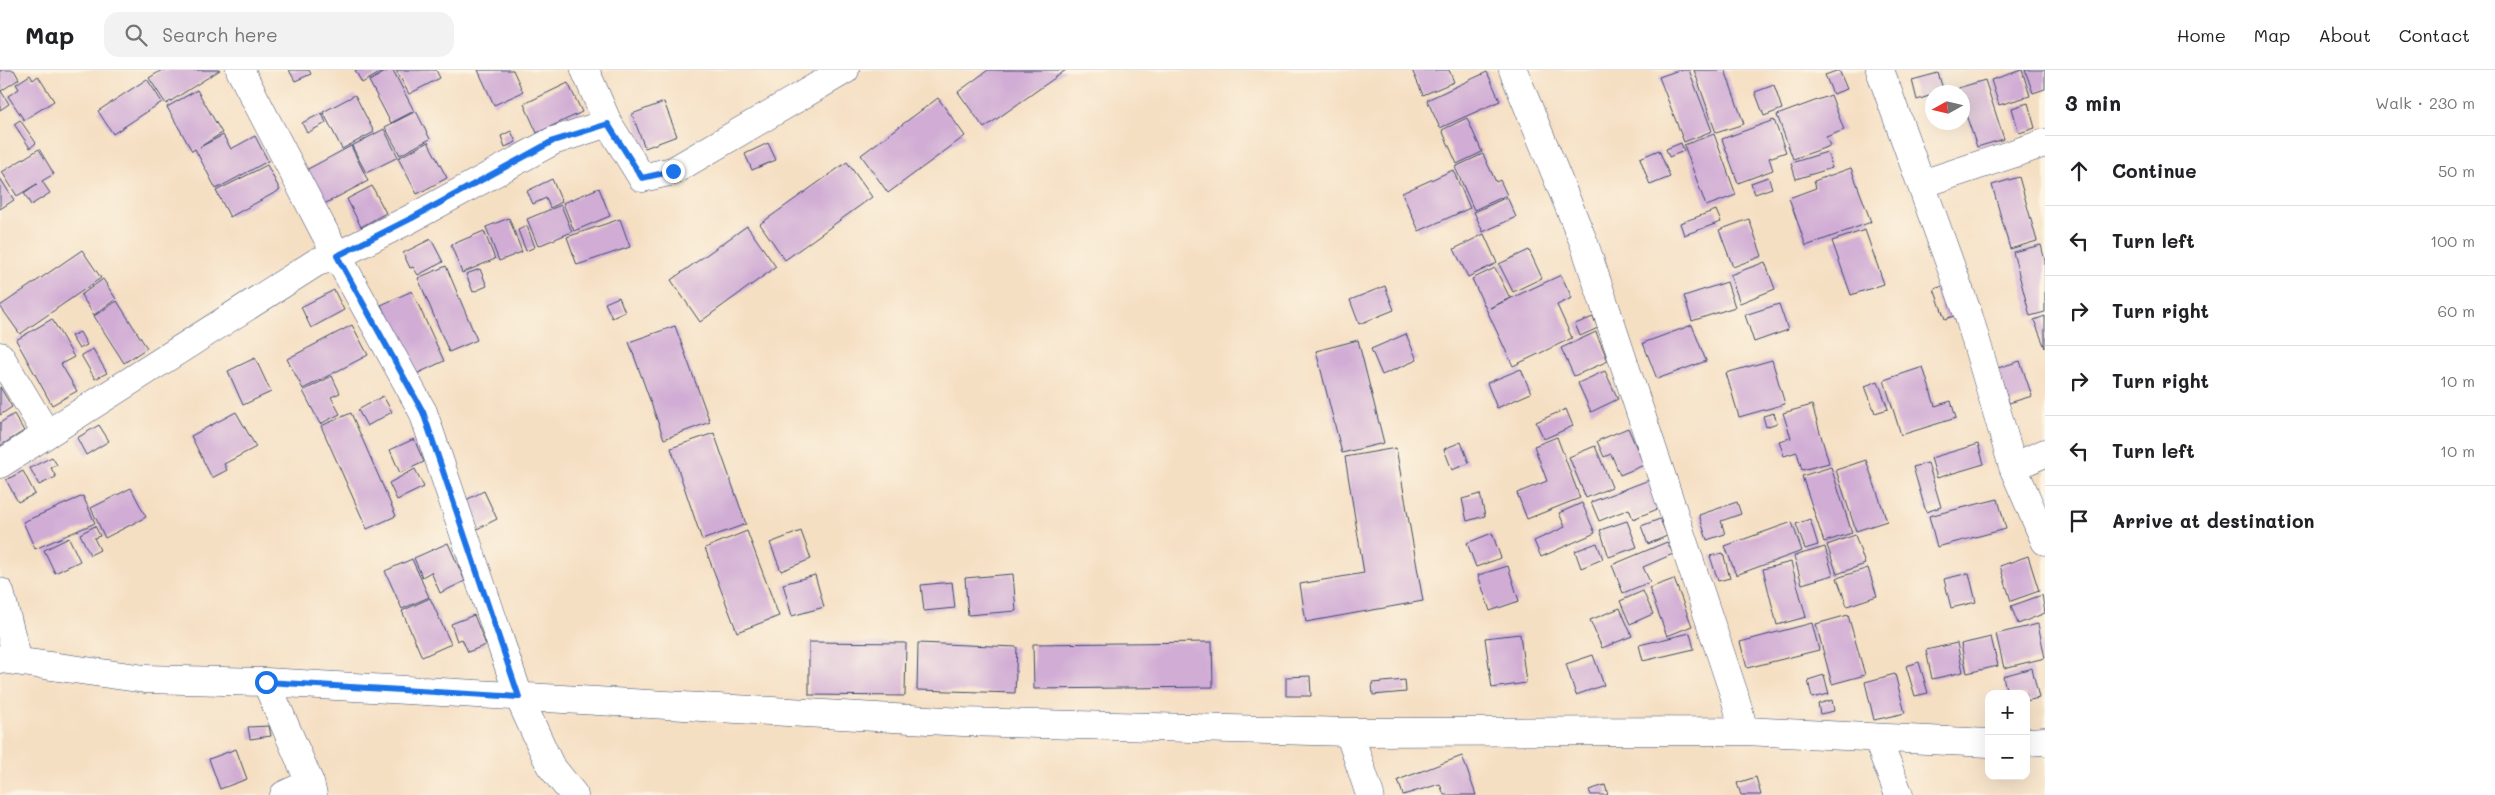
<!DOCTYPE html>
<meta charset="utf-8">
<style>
:root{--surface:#fff;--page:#f2f2f2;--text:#202124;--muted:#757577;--line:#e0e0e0}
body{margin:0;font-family:Mali,sans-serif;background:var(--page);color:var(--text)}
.controls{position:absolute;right:15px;bottom:15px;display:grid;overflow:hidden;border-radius:10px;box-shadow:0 5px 20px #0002}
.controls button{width:45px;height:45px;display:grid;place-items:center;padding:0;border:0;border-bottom:1px solid var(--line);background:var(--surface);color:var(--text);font:25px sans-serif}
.compass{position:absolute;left:1925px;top:15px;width:45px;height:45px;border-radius:50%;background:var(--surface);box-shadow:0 5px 20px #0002;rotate:262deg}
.stop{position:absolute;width:15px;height:15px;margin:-11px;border:4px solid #1a73e8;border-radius:50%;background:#fff}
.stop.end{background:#1a73e8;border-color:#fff;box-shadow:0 1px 5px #0008}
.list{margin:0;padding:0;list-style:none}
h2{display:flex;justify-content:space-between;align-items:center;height:65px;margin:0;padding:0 20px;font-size:21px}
h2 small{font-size:16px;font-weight:400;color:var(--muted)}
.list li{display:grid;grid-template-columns:32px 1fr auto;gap:15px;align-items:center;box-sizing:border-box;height:70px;padding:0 20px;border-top:1px solid var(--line)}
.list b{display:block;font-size:19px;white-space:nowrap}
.list em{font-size:16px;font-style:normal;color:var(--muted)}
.icon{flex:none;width:28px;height:28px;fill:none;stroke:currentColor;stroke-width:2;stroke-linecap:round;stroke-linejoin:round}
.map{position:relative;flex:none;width:2045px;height:725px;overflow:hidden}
header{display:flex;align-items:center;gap:30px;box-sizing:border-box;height:70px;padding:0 25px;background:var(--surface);border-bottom:1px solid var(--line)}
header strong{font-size:24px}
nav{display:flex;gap:28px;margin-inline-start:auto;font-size:18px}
.search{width:350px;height:45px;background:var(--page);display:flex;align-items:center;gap:12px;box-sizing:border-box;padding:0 18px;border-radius:15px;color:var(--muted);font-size:19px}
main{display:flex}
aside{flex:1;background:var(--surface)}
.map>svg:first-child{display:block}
.building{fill:#d1add5}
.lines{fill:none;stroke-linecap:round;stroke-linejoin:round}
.minor-casing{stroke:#3c496d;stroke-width:29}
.minor{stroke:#fff;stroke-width:28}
.route{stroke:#1a73e8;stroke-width:6}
</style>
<header>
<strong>Map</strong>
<div class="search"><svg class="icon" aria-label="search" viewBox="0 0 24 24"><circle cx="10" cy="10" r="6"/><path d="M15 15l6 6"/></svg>Search here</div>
<nav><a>Home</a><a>Map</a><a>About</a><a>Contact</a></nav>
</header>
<main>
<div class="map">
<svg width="2045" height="725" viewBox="0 0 2045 725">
<rect width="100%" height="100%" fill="#fcf5e5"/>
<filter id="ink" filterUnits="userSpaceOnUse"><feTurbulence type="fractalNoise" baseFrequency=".02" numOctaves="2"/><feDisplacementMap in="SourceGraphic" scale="10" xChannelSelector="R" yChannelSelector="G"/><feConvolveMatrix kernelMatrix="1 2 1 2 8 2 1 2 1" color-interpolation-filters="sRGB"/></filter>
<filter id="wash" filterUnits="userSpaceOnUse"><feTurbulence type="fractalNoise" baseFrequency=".0096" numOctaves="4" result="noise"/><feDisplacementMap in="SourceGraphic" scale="20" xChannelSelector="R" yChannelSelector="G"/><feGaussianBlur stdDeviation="1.12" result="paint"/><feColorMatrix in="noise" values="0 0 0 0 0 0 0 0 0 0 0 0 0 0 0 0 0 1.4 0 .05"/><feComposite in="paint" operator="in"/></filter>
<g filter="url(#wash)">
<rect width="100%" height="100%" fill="#f5dfc3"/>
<g id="blocks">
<path class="building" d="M 0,0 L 14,0 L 19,9 L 1,21 L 9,34 L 0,40 Z
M 162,0 L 220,0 L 166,34 L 149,8 Z
M 289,0 L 309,0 L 311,4 L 295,11 Z
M 355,0 L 385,0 L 362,13 Z
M 389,0 L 393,0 L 414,41 L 391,53 L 369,11 Z
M 396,0 L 436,0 L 440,8 L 409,24 Z
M 478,0 L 513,0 L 523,22 L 494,35 Z
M 988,0 L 1066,0 L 984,58 L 958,22 Z
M 1412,0 L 1449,0 L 1454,12 L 1423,25 Z
M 1679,0 L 1689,0 L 1712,61 L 1684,72 L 1659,7 Z
M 1694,0 L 1725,0 L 1744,54 L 1716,63 Z
M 1839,0 L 1847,19 L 1833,24 L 1825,5 Z
M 2022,0 L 2030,26 L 1999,35 L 1991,10 Z
M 2025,0 L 2045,0 L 2045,19 L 2033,23 Z
M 1487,2 L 1500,31 L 1440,58 L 1427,30 Z
M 1938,3 L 1944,22 L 1932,22 L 1932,25 L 1917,30 L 1912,10 Z
M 30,5 L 33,10 L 38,6 L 54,31 L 24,50 L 8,26 L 19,19 L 16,14 Z
M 147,9 L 162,32 L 113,64 L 98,41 Z
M 1985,10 L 2004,69 L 1977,77 L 1962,33 L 1962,22 L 1959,22 L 1958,18 Z
M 568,13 L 582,42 L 537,63 L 524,34 Z
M 1774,15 L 1782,39 L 1764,46 L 1755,22 Z
M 197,20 L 222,63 L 200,77 L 223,65 L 231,79 L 255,66 L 268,91 L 216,119 L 195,79 L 192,81 L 167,37 Z
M 355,25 L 374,62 L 342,79 L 323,42 Z
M 1831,25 L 1844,60 L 1826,67 L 1830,76 L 1793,89 L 1777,45 Z
M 938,28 L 965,66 L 888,123 L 861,85 Z
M 664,32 L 677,66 L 645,78 L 632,44 Z
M 2028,33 L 2035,58 L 2019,63 L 2012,38 Z
M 416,41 L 430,69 L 400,85 L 385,57 Z
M 322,43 L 326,53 L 307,63 L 302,53 Z
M 1467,48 L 1482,82 L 1457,94 L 1442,60 Z
M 20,50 L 36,73 L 30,78 L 14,54 Z
M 1774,50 L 1786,82 L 1769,88 L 1773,100 L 1738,113 L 1722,69 Z
M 384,59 L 398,87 L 366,103 L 352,76 Z
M 511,61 L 516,72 L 505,77 L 501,66 Z
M 1714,64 L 1736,125 L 1706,136 L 1684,75 Z
M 428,72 L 447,108 L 417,124 L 398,88 Z
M 768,73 L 776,90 L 752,100 L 745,84 Z
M 1681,73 L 1684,81 L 1669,87 L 1666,79 Z
M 351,76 L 368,111 L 324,134 L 306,100 Z
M 39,79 L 54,104 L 42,111 L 50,123 L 31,135 L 24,123 L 37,114 L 17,126 L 2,102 Z
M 1659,80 L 1670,107 L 1650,115 L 1640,88 Z
M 1827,82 L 1832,98 L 1796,109 L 1791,93 Z
M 1483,84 L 1496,112 L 1500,110 L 1507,125 L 1474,140 L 1455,97 Z
M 847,92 L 872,127 L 785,190 L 760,154 Z
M 267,95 L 280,120 L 230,147 L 216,121 Z
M 1851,98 L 1871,152 L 1806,176 L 1789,128 L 1816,118 L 1814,111 Z
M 1453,100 L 1470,138 L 1419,161 L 1402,123 Z
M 1768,107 L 1772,118 L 1755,124 L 1751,113 Z
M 2019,107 L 2037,171 L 2010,179 L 1992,115 Z
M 0,108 L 14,130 L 0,139 Z
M 552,109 L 562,132 L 550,138 L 546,128 L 533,134 L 527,121 Z
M 372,116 L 386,143 L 361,157 L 347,129 Z
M 599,118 L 610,146 L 574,161 L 563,133 Z
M 1507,127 L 1516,147 L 1483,162 L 1474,142 Z
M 561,135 L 572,162 L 538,176 L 527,149 Z
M 1716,140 L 1721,152 L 1684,165 L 1680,153 Z
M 509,148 L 522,182 L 499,191 L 486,157 Z
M 620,149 L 630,177 L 577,195 L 567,167 Z
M 1749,149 L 1762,186 L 1733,197 L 1719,160 Z
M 527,156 L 535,177 L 526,181 L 518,160 Z
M 747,156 L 776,197 L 700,252 L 671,210 Z
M 1865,160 L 1884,214 L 1851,225 L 1832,171 Z
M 484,161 L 495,189 L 462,203 L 451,175 Z
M 1484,164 L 1497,193 L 1468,207 L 1454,179 Z
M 431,169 L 443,192 L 418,205 L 413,197 L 410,198 L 403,183 Z
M 2041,175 L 2045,191 L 2045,242 L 2030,246 L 2013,182 Z
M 82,180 L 101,208 L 20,264 L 0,236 Z
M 1529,180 L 1542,208 L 1513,222 L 1499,194 Z
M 1765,192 L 1775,219 L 1740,233 L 1730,205 Z
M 446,196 L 477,270 L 449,282 L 418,208 Z
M 1495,198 L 1510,228 L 1490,238 L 1561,205 L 1572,228 L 1557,235 L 1572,268 L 1513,296 L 1472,209 Z
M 480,199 L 487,216 L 473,222 L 466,204 Z
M 103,209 L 116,229 L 94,245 L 81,225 Z
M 1727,212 L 1735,237 L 1692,251 L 1684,226 Z
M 1949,214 L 1960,244 L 1945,249 L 1934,219 Z
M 1385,216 L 1394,240 L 1359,254 L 1350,230 Z
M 334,220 L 344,240 L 311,258 L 301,237 Z
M 412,221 L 444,291 L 414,305 L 381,235 Z
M 619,227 L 625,242 L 612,248 L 605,233 Z
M 117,231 L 147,278 L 124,293 L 94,246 Z
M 1779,234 L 1788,260 L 1754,272 L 1745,245 Z
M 2045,246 L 2045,278 L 2034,250 Z
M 1593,247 L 1598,258 L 1580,266 L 1575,254 Z
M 52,249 L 74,287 L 61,294 L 77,321 L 52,335 L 16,270 Z
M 352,255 L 368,285 L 303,319 L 287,289 Z
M 1692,255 L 1706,291 L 1657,309 L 1643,273 Z
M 675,256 L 710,352 L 664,369 L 629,272 Z
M 80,262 L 87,275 L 79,279 L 71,266 Z
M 1596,262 L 1608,291 L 1574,306 L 1561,278 Z
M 1406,264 L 1417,290 L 1382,305 L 1371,279 Z
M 1358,270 L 1384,373 L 1342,383 L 1316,281 Z
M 93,279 L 107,303 L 95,309 L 81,285 Z
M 255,288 L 271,322 L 243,335 L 228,301 Z
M 1772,290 L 1785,334 L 1739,347 L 1726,303 Z
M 2020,291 L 2032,326 L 2009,333 L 1998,298 Z
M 1923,297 L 1935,336 L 1951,331 L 1956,348 L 1901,365 L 1884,310 Z
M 1521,299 L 1531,323 L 1497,338 L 1487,313 Z
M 1605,301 L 1618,329 L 1591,342 L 1578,313 Z
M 332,306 L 340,323 L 331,327 L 340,344 L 320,354 L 303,321 Z
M 1878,311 L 1888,339 L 1875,343 L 1865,316 Z
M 0,317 L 12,337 L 0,345 Z
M 383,326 L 392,342 L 367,356 L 358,340 Z
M 1812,335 L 1829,393 L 1802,400 L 1797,382 L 1784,386 L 1779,371 L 1791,368 L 1783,343 Z
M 1566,339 L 1573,356 L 1544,369 L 1536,352 Z
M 236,342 L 256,377 L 224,394 L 227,400 L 212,408 L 191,366 Z
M 351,343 L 396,446 L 367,459 L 321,356 Z
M 1774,343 L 1777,353 L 1766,357 L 1763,346 Z
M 14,344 L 24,361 L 0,376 L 0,353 Z
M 99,355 L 109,371 L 86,385 L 77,368 Z
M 1628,358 L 1644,395 L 1620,405 L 1611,384 L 1604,387 L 1597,371 Z
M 714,363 L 746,454 L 702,470 L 671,378 Z
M 1557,367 L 1580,428 L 1527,449 L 1517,423 L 1547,411 L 1534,376 Z
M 414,369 L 424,392 L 400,403 L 390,380 Z
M 1461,372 L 1469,393 L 1452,400 L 1444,379 Z
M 1978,374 L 1984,394 L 1937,408 L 1931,388 Z
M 1595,376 L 1612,417 L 1586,428 L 1569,387 Z
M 1396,378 L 1423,531 L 1306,552 L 1300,514 L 1364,503 L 1345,387 Z
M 52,387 L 57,395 L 51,398 L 56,407 L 39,415 L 30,398 Z
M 1866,390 L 1887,451 L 1856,461 L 1836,400 Z
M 1928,393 L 1941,437 L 1926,442 L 1913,397 Z
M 1831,397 L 1852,463 L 1824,472 L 1802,406 Z
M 415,399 L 424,417 L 397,430 L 389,413 Z
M 23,401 L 35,424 L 18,432 L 6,410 Z
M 1649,410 L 1660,438 L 1633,449 L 1629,439 L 1599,451 L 1591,432 Z
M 131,418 L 146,447 L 105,468 L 91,438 Z
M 484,421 L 497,449 L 477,459 L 464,431 Z
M 1480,424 L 1485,446 L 1467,451 L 1462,429 Z
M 83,426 L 95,453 L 35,479 L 23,452 Z
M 1998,429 L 2006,459 L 1937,477 L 1929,446 Z
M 1737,432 L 1741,444 L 1721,451 L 1725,464 L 1707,470 L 1699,445 Z
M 1582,433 L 1595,463 L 1541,487 L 1534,471 L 1565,457 L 1559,443 Z
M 1660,449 L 1667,466 L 1648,474 L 1641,456 Z
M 1810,449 L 1818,475 L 1805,479 L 1796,454 Z
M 1627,451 L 1637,477 L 1609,487 L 1600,460 Z
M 1792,452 L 1802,481 L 1736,505 L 1725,476 Z
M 95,456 L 100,466 L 94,468 L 100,480 L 90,485 L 80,464 Z
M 747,461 L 779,546 L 737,562 L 705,478 Z
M 801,461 L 811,489 L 781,501 L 770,473 Z
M 1492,463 L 1501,488 L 1476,497 L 1467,473 Z
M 1855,465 L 1865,494 L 1837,504 L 1827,475 Z
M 69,468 L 80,491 L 55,503 L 44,480 Z
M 1667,472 L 1673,484 L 1643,497 L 1650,512 L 1623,523 L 1612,495 Z
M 448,473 L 465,511 L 440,523 L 431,502 L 422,507 L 414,488 Z
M 1597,473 L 1603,489 L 1581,498 L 1575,481 Z
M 1825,477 L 1833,505 L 1802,514 L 1794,486 Z
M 1723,483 L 1730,508 L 1718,511 L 1710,486 Z
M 2028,486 L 2039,521 L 2011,531 L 2000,496 Z
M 412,489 L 429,527 L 402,539 L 385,501 Z
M 1791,492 L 1806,547 L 1777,555 L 1763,499 Z
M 1508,496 L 1519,531 L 1490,541 L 1478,505 Z
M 1868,498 L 1877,526 L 1847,536 L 1837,508 Z
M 1969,503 L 1976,532 L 1951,538 L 1944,509 Z
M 1013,504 L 1016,541 L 968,545 L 965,508 Z
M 815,505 L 824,537 L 792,546 L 783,514 Z
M 1674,509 L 1692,556 L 1667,566 L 1649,518 Z
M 952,512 L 955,538 L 924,541 L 921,515 Z
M 1643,521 L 1653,544 L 1630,554 L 1620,531 Z
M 2042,525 L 2045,543 L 2018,554 L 2011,536 Z
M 430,528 L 451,574 L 422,587 L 402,541 Z
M 1620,538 L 1632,566 L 1602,578 L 1590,550 Z
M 474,545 L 486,575 L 468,582 L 462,569 L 457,571 L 451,554 Z
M 1848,545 L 1865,605 L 1832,614 L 1816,554 Z
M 1812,553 L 1819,580 L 1747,598 L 1740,572 Z
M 2038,554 L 2045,588 L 2004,598 L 1996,564 Z
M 1690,563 L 1694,579 L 1643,591 L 1639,575 Z
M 1520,564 L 1526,613 L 1492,618 L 1485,568 Z
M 1991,567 L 1998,596 L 1967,603 L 1961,574 Z
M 809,572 L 906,573 L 905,626 L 809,625 Z
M 1212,572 L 1213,617 L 1034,619 L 1033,574 Z
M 918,573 L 1017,577 L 1015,623 L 917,620 Z
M 1957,573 L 1963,602 L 1932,609 L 1926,580 Z
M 1593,585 L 1604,615 L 1576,625 L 1566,594 Z
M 1919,592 L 1928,623 L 1915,626 L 1906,596 Z
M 2032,598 L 2039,628 L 2026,631 L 2026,624 L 2007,624 L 2003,606 Z
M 1895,604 L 1905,643 L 1874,650 L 1865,612 Z
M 1824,605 L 1829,624 L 1812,628 L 1808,610 Z
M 1310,606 L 1311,626 L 1286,626 L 1286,607 Z
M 1405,610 L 1406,622 L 1373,625 L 1372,613 Z
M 1832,630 L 1834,641 L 1820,644 L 1818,634 Z
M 269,656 L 271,666 L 250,669 L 248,657 Z
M 236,679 L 247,709 L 220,719 L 209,689 Z
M 1462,686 L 1476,725 L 1444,725 L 1440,714 L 1403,725 L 1398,710 Z
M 1756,707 L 1761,725 L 1741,725 L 1737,713 Z
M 1605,715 L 1608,725 L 1591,725 L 1589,720 Z"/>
</g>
</g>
<g filter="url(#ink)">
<use href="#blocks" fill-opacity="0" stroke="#3c496d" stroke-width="1"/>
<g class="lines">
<g class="minor-casing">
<path id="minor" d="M 240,0 L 327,167 L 423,342 L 519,627 L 550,695 L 574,725
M 585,0 L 608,53 L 642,108 L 673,101 L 845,0
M 1513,0 L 1584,173 L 1734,624 L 1744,661
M 1880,0 L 1969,247 L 2013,397 L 2045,471
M 1922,114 L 2045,73
M 0,286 L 46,363
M 0,394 L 317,192 L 337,186 L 412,148 L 553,71 L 608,53
M 2013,397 L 2045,383
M 0,522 L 18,591
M 0,589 L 145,609 L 266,612 L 963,652 L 1349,662 L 1744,661 L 1989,673
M 266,612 L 310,713 L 313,725
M 1349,662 L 1370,725
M 1877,668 L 1899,725
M 2026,672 L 2045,671
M 284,725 L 310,713"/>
</g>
<use href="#minor" class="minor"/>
</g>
</g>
<g class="lines" filter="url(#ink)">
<path class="route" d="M 266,612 L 519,627 L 423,342 L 337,186 L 412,148 L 553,71 L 608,54 L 642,108 L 673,101"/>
</g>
</svg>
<div class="controls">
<button>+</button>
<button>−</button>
</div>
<svg class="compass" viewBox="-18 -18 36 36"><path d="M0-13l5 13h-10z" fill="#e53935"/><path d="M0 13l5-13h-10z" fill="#757577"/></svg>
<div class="stop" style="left:266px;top:612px"></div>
<div class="stop end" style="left:673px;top:101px"></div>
</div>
<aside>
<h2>3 min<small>Walk · 230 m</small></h2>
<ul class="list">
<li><svg class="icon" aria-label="ahead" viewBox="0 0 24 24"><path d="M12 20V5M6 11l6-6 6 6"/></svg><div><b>Continue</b></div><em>50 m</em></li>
<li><svg class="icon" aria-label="left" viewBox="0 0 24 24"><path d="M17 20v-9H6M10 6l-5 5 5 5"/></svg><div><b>Turn left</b></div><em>100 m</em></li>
<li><svg class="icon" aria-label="right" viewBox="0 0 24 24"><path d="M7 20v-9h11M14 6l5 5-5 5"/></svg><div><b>Turn right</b></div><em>60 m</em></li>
<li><svg class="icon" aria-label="right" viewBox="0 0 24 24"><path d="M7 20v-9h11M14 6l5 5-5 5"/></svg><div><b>Turn right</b></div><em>10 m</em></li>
<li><svg class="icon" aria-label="left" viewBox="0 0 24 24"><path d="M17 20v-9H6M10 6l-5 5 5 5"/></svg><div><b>Turn left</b></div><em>10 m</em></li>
<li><svg class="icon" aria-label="arrive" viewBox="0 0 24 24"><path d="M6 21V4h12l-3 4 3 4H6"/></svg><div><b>Arrive at destination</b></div></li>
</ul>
</aside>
</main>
